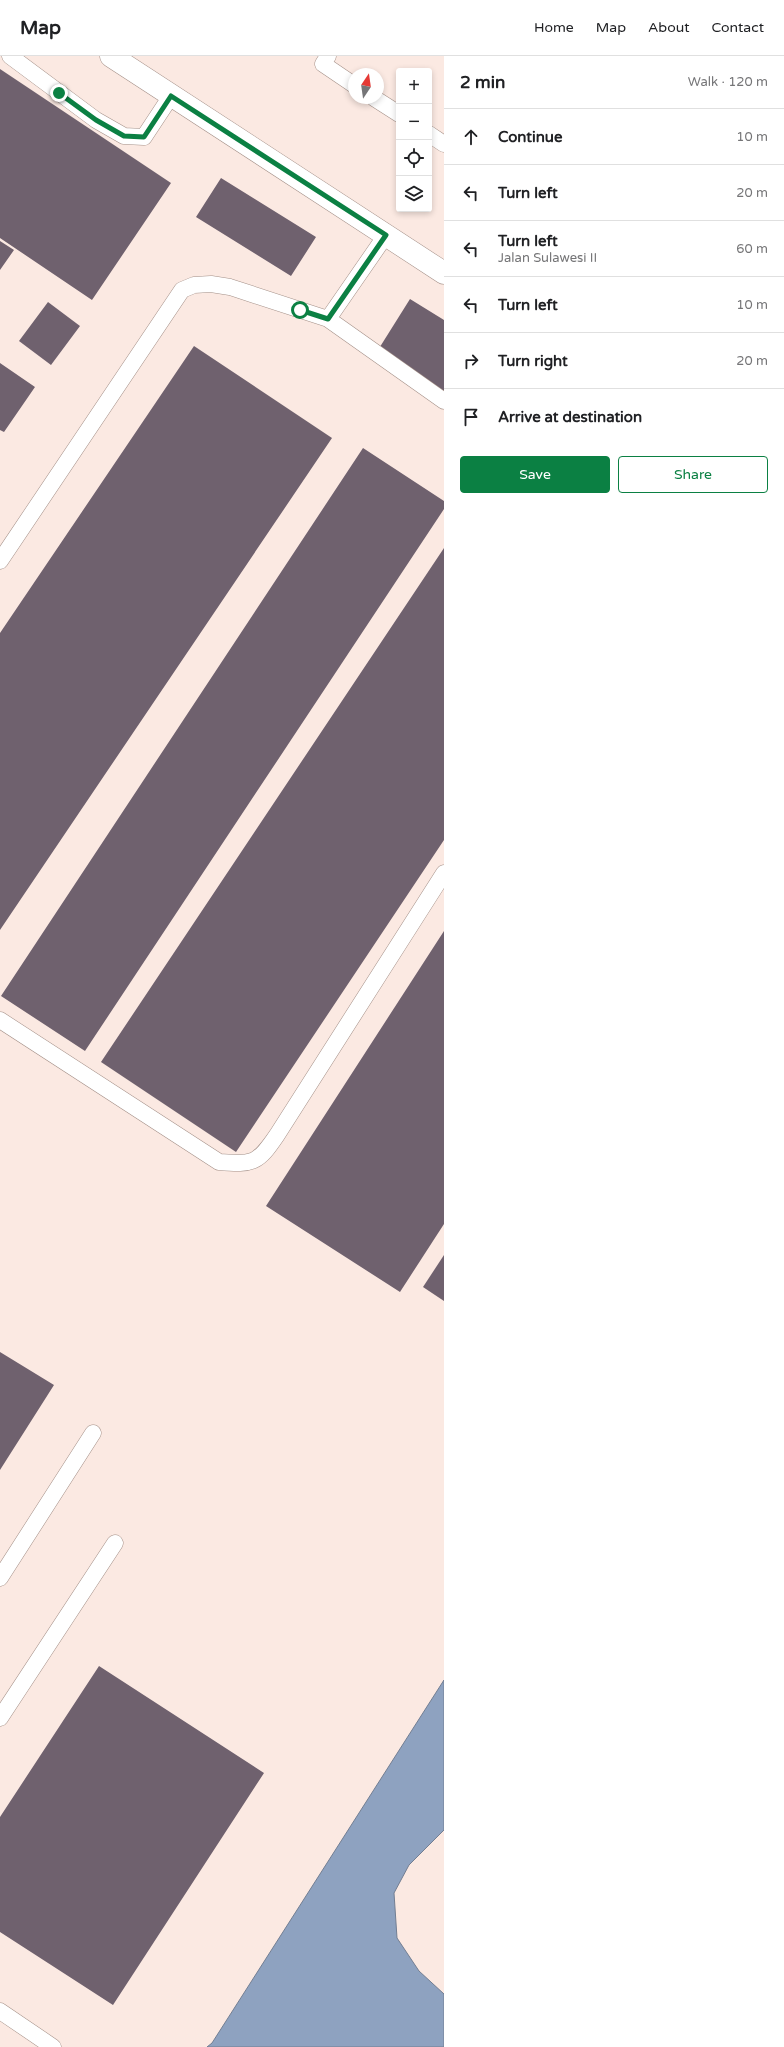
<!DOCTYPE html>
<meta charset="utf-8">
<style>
:root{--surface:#fff;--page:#f6f6f6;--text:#202124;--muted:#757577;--line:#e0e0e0;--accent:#0b8043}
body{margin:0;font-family:"Varela Round",sans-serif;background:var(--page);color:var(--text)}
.controls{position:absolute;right:12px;top:12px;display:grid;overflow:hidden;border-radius:4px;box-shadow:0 2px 6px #0003}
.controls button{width:36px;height:36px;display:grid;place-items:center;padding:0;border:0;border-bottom:1px solid var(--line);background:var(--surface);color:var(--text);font:20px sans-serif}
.compass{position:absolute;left:348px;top:12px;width:36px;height:36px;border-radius:50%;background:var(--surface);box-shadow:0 2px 6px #0003;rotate:13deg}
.stop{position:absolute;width:12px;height:12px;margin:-9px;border:3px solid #0b8043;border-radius:50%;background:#fff}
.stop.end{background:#0b8043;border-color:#fff;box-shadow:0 1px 4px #0008}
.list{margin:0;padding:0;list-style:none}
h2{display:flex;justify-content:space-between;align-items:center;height:52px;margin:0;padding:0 16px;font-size:17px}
h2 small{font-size:13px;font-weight:400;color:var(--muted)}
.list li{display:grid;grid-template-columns:26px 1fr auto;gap:12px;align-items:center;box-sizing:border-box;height:56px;padding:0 16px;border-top:1px solid var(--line)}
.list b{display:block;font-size:15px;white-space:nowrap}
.list p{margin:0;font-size:13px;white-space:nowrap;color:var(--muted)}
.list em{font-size:13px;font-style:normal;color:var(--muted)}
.actions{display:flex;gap:8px;padding:12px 16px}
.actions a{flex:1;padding:9px 0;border:1px solid var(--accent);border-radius:4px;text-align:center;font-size:14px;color:var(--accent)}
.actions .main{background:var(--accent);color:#fff}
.icon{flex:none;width:22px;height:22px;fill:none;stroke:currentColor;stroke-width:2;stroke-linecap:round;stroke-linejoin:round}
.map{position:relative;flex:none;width:444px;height:1991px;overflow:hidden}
header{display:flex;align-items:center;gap:24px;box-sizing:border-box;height:56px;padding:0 20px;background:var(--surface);border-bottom:1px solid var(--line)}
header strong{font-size:19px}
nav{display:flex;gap:22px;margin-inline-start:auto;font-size:14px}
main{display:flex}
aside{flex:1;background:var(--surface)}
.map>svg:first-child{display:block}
.built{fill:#fbe9e2;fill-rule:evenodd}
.water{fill:#8ea2c0;stroke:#727e92}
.building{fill:#6f616e}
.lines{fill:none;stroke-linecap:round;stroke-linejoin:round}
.service-casing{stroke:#a49088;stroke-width:17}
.minor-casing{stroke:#a49088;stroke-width:23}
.service{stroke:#fff;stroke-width:16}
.minor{stroke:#fff;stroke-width:22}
.route{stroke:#0b8043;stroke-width:5}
</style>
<header>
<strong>Map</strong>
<nav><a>Home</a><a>Map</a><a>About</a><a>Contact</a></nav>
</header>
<main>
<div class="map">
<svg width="444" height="1991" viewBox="0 0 444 1991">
<rect width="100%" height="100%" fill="#fcf8f6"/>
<path class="built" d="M 0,0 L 444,0 L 444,1991 L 0,1991 ZM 399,15 L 429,15 L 429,153 L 399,153 ZM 354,18 L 378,18 L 378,42 L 354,42 Z"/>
<path class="water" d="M 444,1624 L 444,1774 L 409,1809 L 394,1837 L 397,1882 L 419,1915 L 444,1938 L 444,1991 L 207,1991 L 212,1987 Z"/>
<path class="building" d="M 0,13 L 171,127 L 92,244 L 0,182 Z
M 221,122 L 316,181 L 291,220 L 196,161 Z
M 0,185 L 14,194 L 0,214 Z
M 410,243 L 444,264 L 444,335 L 378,294 Z
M 48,246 L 80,270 L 51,309 L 19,285 Z
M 194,290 L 332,382 L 0,874 L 0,577 Z
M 0,307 L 35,331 L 4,376 L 0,374 Z
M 363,392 L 444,445 L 444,453 L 85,995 L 1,940 Z
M 444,492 L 444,784 L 236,1096 L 101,1006 Z
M 444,875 L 444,1168 L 400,1236 L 266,1150 Z
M 444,1199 L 444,1245 L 423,1231 Z
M 0,1296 L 54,1329 L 0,1414 Z
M 99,1610 L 264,1717 L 113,1949 L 0,1876 L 0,1761 Z"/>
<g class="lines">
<g class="service-casing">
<path id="service" d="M 10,0 L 96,64 L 124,80 L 144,81 L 171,40
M 328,0 L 323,8 L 354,29
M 374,42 L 399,58
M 429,78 L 444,88
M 328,263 L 386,179
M 0,505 L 182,234 L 194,229 L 211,228 L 230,231 L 328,263 L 444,345
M 0,964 L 219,1106 C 254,1109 258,1107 277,1079 L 444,817
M 0,1522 L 93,1377
M 0,1662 L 115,1487
M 0,1955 L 53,1991"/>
</g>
<g class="minor-casing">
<path id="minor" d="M 111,0 L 444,217"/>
</g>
<use href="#service" class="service"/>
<use href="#minor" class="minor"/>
</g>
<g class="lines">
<path class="route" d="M 59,37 L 96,64 L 124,80 L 144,81 L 171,40 L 386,179 L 328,263 L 300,254"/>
</g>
</svg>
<div class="controls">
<button>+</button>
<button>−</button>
<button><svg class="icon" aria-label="locate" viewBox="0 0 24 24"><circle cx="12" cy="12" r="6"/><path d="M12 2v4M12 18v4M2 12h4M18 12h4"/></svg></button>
<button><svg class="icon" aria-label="layers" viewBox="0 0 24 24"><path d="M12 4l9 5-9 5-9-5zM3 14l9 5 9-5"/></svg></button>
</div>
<svg class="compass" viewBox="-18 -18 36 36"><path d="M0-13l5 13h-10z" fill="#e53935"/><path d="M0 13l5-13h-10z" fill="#757577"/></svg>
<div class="stop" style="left:300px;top:254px"></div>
<div class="stop end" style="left:59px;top:37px"></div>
</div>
<aside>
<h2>2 min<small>Walk · 120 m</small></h2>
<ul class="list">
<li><svg class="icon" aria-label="ahead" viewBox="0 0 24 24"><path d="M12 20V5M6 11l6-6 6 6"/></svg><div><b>Continue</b></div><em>10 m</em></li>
<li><svg class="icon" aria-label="left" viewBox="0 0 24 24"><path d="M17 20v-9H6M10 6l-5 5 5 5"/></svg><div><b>Turn left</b></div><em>20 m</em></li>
<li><svg class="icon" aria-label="left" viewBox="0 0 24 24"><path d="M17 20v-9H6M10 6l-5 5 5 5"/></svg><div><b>Turn left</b><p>Jalan Sulawesi II</p></div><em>60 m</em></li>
<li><svg class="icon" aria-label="left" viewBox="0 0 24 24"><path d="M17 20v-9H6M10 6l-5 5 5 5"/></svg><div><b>Turn left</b></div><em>10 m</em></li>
<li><svg class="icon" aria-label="right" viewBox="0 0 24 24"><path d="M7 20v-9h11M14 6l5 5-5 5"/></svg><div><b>Turn right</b></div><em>20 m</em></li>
<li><svg class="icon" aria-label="arrive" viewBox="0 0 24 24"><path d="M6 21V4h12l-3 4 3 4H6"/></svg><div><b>Arrive at destination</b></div></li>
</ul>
<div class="actions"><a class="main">Save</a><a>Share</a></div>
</aside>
</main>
